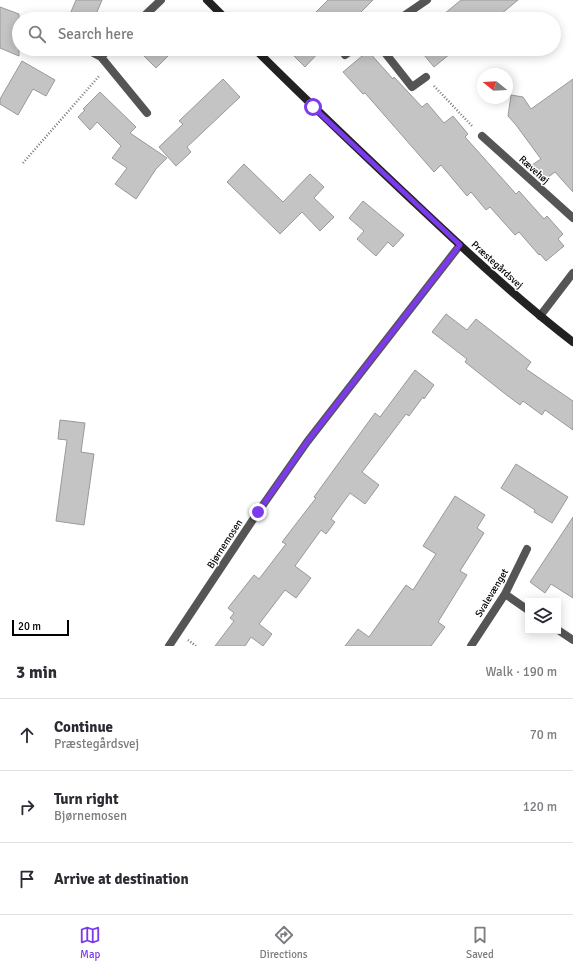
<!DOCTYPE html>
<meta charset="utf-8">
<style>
:root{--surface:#fff;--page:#f7f7f7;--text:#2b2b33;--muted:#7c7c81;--line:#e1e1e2;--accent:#7c3aed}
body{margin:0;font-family:Signika,sans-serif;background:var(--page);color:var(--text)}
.controls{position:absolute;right:12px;bottom:12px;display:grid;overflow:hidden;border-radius:0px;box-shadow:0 2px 10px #0003}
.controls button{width:36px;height:36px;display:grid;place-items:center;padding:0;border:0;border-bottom:1px solid var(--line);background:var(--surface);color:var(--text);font:20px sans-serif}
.compass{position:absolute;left:477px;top:68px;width:36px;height:36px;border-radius:50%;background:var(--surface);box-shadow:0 2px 10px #0003;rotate:288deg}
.scale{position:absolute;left:12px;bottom:10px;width:57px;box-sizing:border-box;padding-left:4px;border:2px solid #000;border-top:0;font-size:11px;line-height:14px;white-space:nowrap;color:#000;-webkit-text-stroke:3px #fff;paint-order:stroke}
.stop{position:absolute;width:12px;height:12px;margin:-9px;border:3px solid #7c3aed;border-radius:50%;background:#fff}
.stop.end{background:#7c3aed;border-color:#fff;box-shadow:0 1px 4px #0008}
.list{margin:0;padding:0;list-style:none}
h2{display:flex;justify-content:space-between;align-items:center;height:52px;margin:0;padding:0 16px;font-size:17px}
h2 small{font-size:13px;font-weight:400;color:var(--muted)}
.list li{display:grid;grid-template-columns:26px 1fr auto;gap:12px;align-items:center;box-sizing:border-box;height:72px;padding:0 16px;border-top:1px solid var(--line)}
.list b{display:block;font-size:15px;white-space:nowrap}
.list p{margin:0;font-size:13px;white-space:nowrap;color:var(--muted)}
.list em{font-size:13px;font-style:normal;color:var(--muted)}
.icon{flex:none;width:22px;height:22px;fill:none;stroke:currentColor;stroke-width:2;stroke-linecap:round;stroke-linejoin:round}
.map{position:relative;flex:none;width:573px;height:646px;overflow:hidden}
.search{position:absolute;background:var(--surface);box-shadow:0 2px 10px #0003;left:12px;right:12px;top:12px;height:44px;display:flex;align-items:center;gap:10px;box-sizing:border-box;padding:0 14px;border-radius:22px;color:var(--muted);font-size:15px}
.sheet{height:268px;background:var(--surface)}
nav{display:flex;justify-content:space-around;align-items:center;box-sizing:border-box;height:56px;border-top:1px solid var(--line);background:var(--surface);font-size:11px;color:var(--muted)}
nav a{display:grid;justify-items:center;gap:2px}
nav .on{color:var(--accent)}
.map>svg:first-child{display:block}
.building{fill:#c4c4c4;stroke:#999}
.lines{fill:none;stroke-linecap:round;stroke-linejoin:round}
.path{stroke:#777;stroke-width:2.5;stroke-dasharray:1 2;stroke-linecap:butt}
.street{stroke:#555;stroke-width:8}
.secondary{stroke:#222;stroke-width:8}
.route{stroke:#7c3aed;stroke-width:5}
.labels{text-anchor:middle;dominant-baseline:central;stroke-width:3;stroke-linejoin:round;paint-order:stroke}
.street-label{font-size:10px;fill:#000;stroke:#fff}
</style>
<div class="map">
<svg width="573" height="646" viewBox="0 0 573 646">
<rect width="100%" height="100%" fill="#fff"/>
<path class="building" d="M 76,0 L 102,0 L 94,19 L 68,19 Z
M 328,0 L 373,0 L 354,19 L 309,19 Z
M 461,0 L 518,0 L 495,19 L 438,19 Z
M 0,7 L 19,14 L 19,56 L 0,48 Z
M 137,49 L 175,49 L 156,68 Z
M 287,49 L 322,49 L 305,67 Z
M 419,49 L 456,49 L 434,67 Z
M 368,51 L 393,79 L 394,77 L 422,107 L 427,103 L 444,123 L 453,116 L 468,134 L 465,137 L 516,194 L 519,191 L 544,219 L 547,216 L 563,234 L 558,239 L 564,246 L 546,261 L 540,254 L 539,255 L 519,232 L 515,235 L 490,207 L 486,210 L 471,192 L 467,196 L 441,165 L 434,172 L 365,93 L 363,94 L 343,72 Z
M 22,61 L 55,80 L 46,96 L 33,89 L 18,115 L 0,104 L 0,99 Z
M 223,79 L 240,97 L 187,147 L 191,152 L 176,166 L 159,147 L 183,124 L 179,121 Z
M 573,79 L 573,192 L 555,172 L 543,181 L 532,165 L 541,159 L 516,125 L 508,116 L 511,95 L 523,97 L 531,109 Z
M 100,92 L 136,127 L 130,133 L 167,158 L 156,169 L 136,199 L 115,184 L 127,168 L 112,158 L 121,146 L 97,122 L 90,130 L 78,117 L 85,110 L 83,109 Z
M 244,164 L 283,202 L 310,174 L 324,187 L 314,198 L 334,217 L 320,231 L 302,212 L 280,234 L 227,182 Z
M 363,201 L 404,235 L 393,247 L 388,242 L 376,256 L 357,239 L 364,231 L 349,218 Z
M 446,314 L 467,330 L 476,319 L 531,362 L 526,369 L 573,401 L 573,430 L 545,410 L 542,415 L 523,401 L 520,405 L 504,393 L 465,362 L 467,359 L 432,332 Z
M 415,370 L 434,385 L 424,399 L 423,397 L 409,416 L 406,414 L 362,472 L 379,485 L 365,504 L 350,493 L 331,519 L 335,522 L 326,534 L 321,530 L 295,566 L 311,578 L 296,598 L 285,590 L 259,624 L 272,634 L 263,646 L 251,637 L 245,646 L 215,646 L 234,621 L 230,618 L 234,613 L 228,608 L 254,575 L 259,579 L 286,544 L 282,542 L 316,498 L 314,497 L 375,413 L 380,417 Z
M 60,420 L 85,423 L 81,452 L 94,454 L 84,525 L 56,521 L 67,440 L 58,439 Z
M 516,464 L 568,497 L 552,523 L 534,512 L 535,510 L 501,488 Z
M 455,496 L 485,515 L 477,528 L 484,533 L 460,571 L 467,575 L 438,622 L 445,627 L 431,646 L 345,646 L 358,629 L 369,637 L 406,585 L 413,590 L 436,554 L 423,546 Z
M 573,517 L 573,598 L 551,584 L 545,593 L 530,582 Z"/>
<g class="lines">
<path class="path" d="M 434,86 L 473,127
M 23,163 L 100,75
M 188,640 L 196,646"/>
<path class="street" d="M 141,19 L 161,0
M 399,19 L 427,0
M 86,49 L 101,57 L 147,113
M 382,49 L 412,87 L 426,77
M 345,55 L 354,49
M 101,57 L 109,49
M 482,136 L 573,218
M 540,316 L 573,273
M 505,594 L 528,610
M 558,630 L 573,640
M 169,646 L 258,512 L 307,442 L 460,245
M 471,646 L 505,594 L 527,549"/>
<path class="secondary" d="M 207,0 L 226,19
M 255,49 C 307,101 361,152 414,202 C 465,250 517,299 573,342"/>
</g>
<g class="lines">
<path class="route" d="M 258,512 L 307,442 L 460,245 L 313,107"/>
</g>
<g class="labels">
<g class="street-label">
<text transform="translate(534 170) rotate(42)">Rævehøj</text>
<text transform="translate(497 265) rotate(42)">Præstegårdsvej</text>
<text transform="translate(225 544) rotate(-57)">Bjørnemosen</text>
<text transform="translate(492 593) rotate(-59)">Svalevænget</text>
</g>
</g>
</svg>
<div class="controls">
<button><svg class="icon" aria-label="layers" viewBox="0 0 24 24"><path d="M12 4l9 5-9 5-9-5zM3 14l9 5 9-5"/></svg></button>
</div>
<svg class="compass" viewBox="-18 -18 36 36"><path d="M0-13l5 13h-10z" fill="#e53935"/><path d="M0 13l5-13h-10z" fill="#7c7c81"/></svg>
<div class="scale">20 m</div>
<div class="stop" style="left:313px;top:107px"></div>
<div class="stop end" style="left:258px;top:512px"></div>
<div class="search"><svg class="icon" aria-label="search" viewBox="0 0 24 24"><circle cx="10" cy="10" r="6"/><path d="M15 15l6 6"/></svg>Search here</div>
</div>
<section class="sheet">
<h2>3 min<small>Walk · 190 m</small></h2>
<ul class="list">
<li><svg class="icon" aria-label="ahead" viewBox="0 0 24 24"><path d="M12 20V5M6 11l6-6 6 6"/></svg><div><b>Continue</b><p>Præstegårdsvej</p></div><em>70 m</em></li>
<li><svg class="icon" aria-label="right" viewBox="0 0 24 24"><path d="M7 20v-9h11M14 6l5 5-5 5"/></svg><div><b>Turn right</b><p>Bjørnemosen</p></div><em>120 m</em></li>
<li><svg class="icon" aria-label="arrive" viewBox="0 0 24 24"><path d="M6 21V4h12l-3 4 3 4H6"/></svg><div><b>Arrive at destination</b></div></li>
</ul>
</section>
<nav>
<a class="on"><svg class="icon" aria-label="map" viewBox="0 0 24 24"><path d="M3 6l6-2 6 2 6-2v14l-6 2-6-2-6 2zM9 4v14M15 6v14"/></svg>Map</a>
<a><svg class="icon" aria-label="directions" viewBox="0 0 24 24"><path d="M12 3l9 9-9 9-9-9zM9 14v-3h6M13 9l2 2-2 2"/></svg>Directions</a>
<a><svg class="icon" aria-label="saved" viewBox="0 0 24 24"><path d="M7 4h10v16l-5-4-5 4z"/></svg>Saved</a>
</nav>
